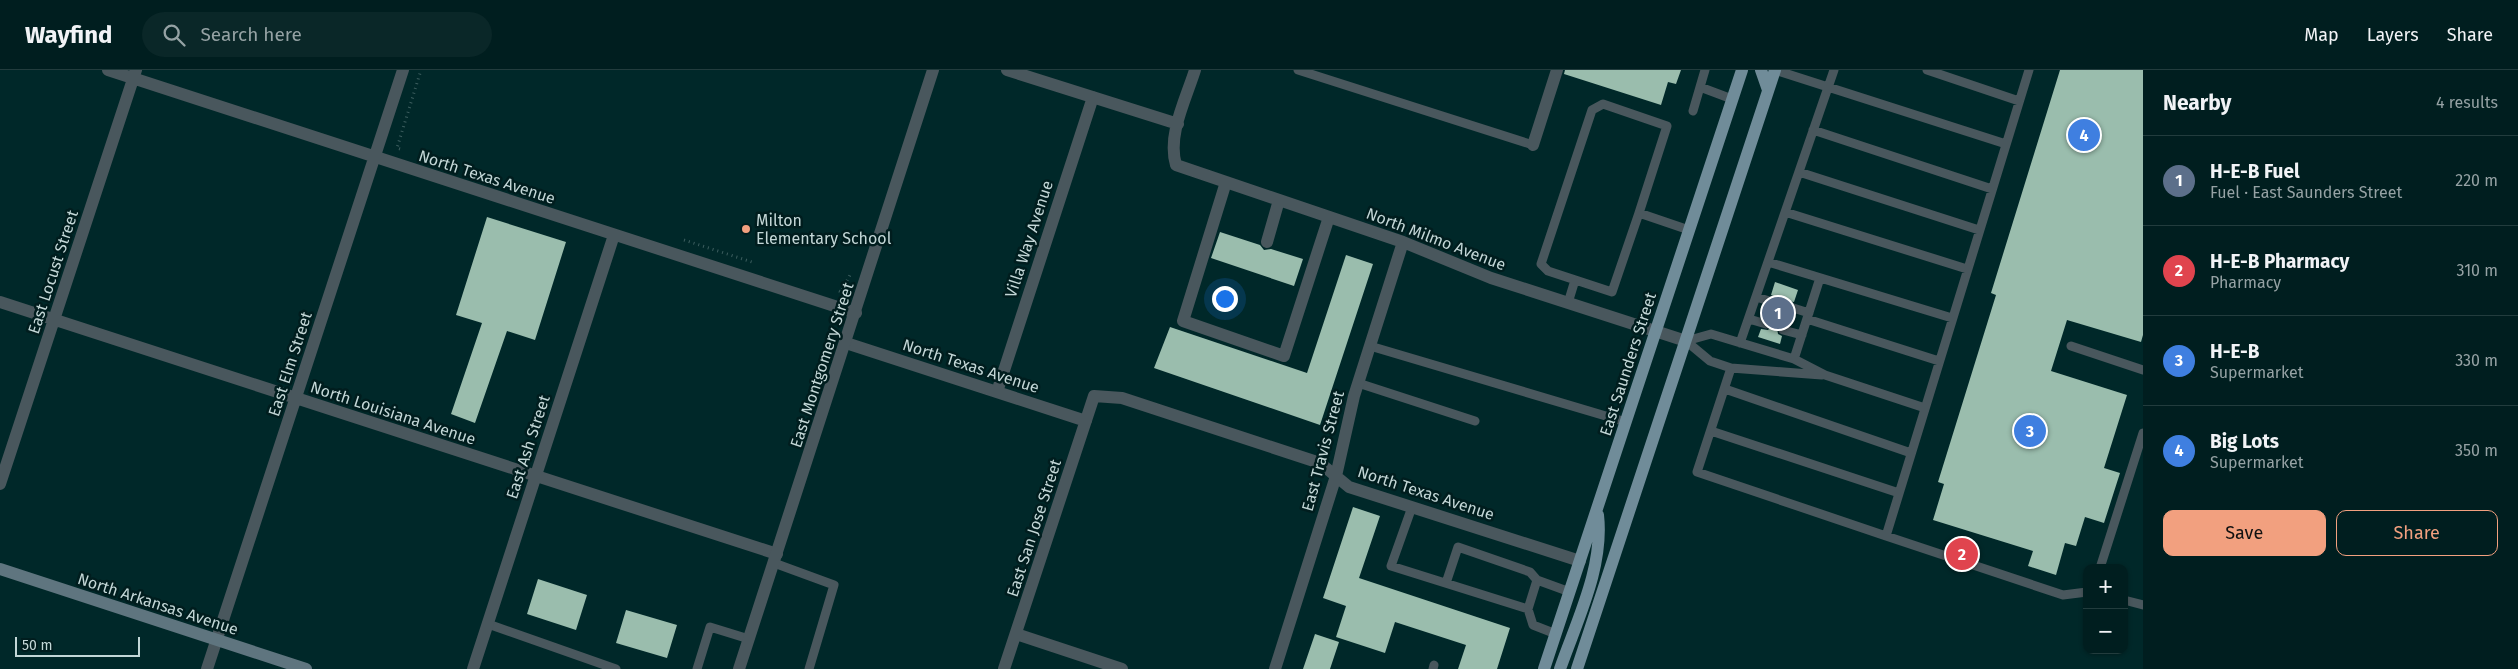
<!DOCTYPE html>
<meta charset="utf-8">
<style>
:root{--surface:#001e1f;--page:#0a2728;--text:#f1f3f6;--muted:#95a2a4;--line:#223c3d;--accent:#f2a07f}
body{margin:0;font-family:"Fira Sans",sans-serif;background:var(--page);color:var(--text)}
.controls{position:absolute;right:15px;bottom:15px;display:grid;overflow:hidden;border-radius:10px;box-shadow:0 1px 4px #0004}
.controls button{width:45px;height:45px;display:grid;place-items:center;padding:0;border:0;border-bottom:1px solid var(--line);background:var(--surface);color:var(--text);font:25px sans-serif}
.scale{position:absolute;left:15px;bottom:12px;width:125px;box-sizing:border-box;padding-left:5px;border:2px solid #c3d7d7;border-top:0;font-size:14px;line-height:18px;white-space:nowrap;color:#c3d7d7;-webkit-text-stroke:4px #001d1e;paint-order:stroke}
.you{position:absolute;left:1224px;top:228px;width:18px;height:18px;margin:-12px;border:4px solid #fff;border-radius:50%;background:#1a73e8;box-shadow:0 0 0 8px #1a73e833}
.badge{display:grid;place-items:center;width:32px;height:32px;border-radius:50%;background:var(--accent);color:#fff;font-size:16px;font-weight:700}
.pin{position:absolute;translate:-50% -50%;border:2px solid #fff;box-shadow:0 1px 5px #0006}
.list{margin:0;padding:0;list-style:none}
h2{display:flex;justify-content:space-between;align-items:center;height:65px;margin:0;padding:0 20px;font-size:21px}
h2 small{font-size:16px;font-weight:400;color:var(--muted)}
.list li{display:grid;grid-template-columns:32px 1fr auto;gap:15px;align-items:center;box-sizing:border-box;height:90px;padding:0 20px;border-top:1px solid var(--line)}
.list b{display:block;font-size:19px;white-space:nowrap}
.list p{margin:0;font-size:16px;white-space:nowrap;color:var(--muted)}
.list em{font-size:16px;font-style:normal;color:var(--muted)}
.actions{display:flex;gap:10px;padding:15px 20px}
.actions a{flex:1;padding:11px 0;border:1px solid var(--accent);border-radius:10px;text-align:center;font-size:18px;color:var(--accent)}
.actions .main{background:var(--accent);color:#111}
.icon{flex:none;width:28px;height:28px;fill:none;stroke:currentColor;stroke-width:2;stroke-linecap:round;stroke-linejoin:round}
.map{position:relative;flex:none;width:2143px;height:599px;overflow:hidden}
header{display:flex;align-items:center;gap:30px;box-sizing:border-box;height:70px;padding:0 25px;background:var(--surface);border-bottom:1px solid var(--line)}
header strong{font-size:24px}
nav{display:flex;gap:28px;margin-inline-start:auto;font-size:18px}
.search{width:350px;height:45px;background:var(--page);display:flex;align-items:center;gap:12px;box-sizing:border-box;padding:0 18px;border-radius:28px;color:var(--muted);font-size:19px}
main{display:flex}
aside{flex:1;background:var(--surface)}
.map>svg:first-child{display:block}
.building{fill:#9abdad}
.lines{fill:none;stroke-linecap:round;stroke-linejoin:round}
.path{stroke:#3c5e5f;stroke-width:3;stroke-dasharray:1 4;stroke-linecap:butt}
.service{stroke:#49575d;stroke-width:9}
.minor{stroke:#49575d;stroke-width:12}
.tertiary{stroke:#49575d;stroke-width:12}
.secondary{stroke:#5f757f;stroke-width:12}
.primary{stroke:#708c99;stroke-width:12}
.poi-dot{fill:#f2a07f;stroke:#001d1e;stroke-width:2}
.labels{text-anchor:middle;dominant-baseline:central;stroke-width:5;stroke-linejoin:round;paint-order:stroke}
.street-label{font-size:16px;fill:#c3d7d7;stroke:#001d1e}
.poi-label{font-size:16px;fill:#c3d7d7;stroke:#001d1e;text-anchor:start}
</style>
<header>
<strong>Wayfind</strong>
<div class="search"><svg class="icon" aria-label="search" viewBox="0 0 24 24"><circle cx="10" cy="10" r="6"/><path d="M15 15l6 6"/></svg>Search here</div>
<nav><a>Map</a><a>Layers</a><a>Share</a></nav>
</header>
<main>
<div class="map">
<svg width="2143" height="599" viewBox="0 0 2143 599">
<rect width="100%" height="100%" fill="#002829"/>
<path class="building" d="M 1565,0 L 1681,0 L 1676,14 L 1668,12 L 1661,35 L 1564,4 Z
M 2060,0 L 2143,0 L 2143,265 L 2141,272 L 2067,250 L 2051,301 L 2127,325 L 2104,398 L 2120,403 L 2104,453 L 2085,447 L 2076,476 L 2065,473 L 2056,505 L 2028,496 L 2033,481 L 1933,450 L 1944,414 L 1938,412 L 1996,225 L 1991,223 Z
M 487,147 L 566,172 L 535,270 L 507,261 L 475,353 L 451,344 L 482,253 L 456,245 Z
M 1220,162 L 1260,175 L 1264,180 L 1271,179 L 1303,189 L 1294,216 L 1211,188 Z
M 1346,185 L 1373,194 L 1320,355 L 1154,298 L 1170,257 L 1307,303 Z
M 1775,212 L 1798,220 L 1794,232 L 1788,231 L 1784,235 L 1785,241 L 1790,243 L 1786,254 L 1781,254 L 1777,258 L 1778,264 L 1782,266 L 1780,274 L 1758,267 L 1761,259 L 1768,260 L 1772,256 L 1771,250 L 1764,247 L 1768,237 L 1775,238 L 1779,234 L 1778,228 L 1771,225 Z
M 1353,437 L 1380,446 L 1359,508 L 1510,558 L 1497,599 L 1458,599 L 1466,575 L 1395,552 L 1385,583 L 1336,567 L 1346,536 L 1323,528 Z
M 538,509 L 587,525 L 576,560 L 527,544 Z
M 626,540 L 677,555 L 667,588 L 616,573 Z
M 1315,564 L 1339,572 L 1330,599 L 1303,599 Z"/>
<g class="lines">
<path class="path" d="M 400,79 L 397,78 L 421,0
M 684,170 L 755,193
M 839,221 L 841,222 L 850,205"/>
<path class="service" d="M 1298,0 L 1533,75
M 1775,0 L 2006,74
M 1927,0 L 2019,31
M 2029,0 L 1886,466 L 2063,525 L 2087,522
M 1700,17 L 1705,0
M 1693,41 L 1700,17 L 1732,29
M 1813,60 L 1992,119
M 1799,102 L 1979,160
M 1785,142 L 1967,199
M 1639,143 L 1612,222 L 1548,201 L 1541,194 L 1592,40 L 1603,34 L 1667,56 L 1639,143 L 1689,160
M 1768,192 L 1952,248
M 1756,227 L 1773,232
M 1568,233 L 1575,210
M 1790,237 L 1809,243
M 1749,249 L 1766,254
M 1807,249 L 1939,291
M 1783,260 L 1802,265
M 1686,271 L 1711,264 L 1794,289 L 1825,305 L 1925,338
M 1686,271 L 1710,291 L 1731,298 L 1822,305
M 1740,273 L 1834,0
M 1370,276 L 1626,352
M 2071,276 L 2143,300
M 1794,289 L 1820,208
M 1731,298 L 1697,402 L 1886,466
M 1358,313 L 1475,351
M 1725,319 L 1911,383
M 1711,361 L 1899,423
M 1412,437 L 1391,496 L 1528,539 L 1537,510 L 1570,522
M 774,493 L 834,515 L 809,599
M 2100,498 L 2143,363
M 1446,513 L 1458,477 L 1530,502 L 1537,510
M 2124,530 L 2143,535
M 1528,539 L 1533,555 L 1556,564
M 488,554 L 616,599
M 697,599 L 710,557 L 749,569
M 1433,599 L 1434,595"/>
<path class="minor" d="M 108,0 L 856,243
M 1007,0 L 1178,54
M 1195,0 C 1186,29 1167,65 1176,95 L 1403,172 L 1491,208 L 1686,271
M 1533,75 L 1557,0
M 1226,112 L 1183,251 L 1284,286 L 1329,147
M 1267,172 L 1279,130
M 0,232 L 777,484
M 846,273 L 1086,351
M 997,322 L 1093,27
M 0,414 L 136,0
M 1016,564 L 1122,599
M 207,599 L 403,0
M 473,599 L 614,165
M 1004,599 L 1094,326 L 1122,328 L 1320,393 L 1349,417 L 1580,491
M 1275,599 L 1336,406 L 1354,326 L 1403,172"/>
<path class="tertiary" d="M 739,599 L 933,0"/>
<path class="secondary" d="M 0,499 L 306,599"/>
<path class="primary" d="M 1761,0 L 1768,20
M 1544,599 L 1742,0
M 1560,599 C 1577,550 1604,497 1598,445
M 1577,599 L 1775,0"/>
</g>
<circle class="poi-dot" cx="746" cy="159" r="5"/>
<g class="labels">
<g class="street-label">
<text transform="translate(487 107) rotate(18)">North Texas Avenue</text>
<text transform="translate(1029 169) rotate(-72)">Villa Way Avenue</text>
<text transform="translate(1436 169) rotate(21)">North Milmo Avenue</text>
<text transform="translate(53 202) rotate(-72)">East Locust Street</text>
<text transform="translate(290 294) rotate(-72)">East Elm Street</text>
<text transform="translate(1628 294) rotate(-72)">East Saunders Street</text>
<text transform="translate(822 295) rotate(-72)">East Montgomery Street</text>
<text transform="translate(971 296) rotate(18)">North Texas Avenue</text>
<text transform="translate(393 343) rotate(18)">North Louisiana Avenue</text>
<text transform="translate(528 377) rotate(-72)">East Ash Street</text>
<text transform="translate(1323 381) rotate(-75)">East Travis Street</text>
<text transform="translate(1426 423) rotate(18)">North Texas Avenue</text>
<text transform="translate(1034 458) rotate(-72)">East San Jose Street</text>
<text transform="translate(158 534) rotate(18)">North Arkansas Avenue</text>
</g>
<g class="poi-label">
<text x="756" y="150">Milton<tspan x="756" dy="18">Elementary School</tspan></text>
</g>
</g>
</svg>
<div class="controls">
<button>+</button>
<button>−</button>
</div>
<div class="scale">50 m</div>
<div class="you"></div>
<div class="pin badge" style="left:1778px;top:243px;background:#5c6f8a">1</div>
<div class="pin badge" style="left:1962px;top:484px;background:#e0444e">2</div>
<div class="pin badge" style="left:2030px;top:361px;background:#3f7fe0">3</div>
<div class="pin badge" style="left:2084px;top:65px;background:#3f7fe0">4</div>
</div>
<aside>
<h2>Nearby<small>4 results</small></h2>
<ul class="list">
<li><span class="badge" style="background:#5c6f8a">1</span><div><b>H-E-B Fuel</b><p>Fuel · East Saunders Street</p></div><em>220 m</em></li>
<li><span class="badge" style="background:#e0444e">2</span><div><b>H-E-B Pharmacy</b><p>Pharmacy</p></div><em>310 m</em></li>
<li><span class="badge" style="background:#3f7fe0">3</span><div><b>H-E-B</b><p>Supermarket</p></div><em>330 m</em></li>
<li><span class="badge" style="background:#3f7fe0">4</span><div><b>Big Lots</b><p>Supermarket</p></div><em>350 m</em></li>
</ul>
<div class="actions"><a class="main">Save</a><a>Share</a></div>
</aside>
</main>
